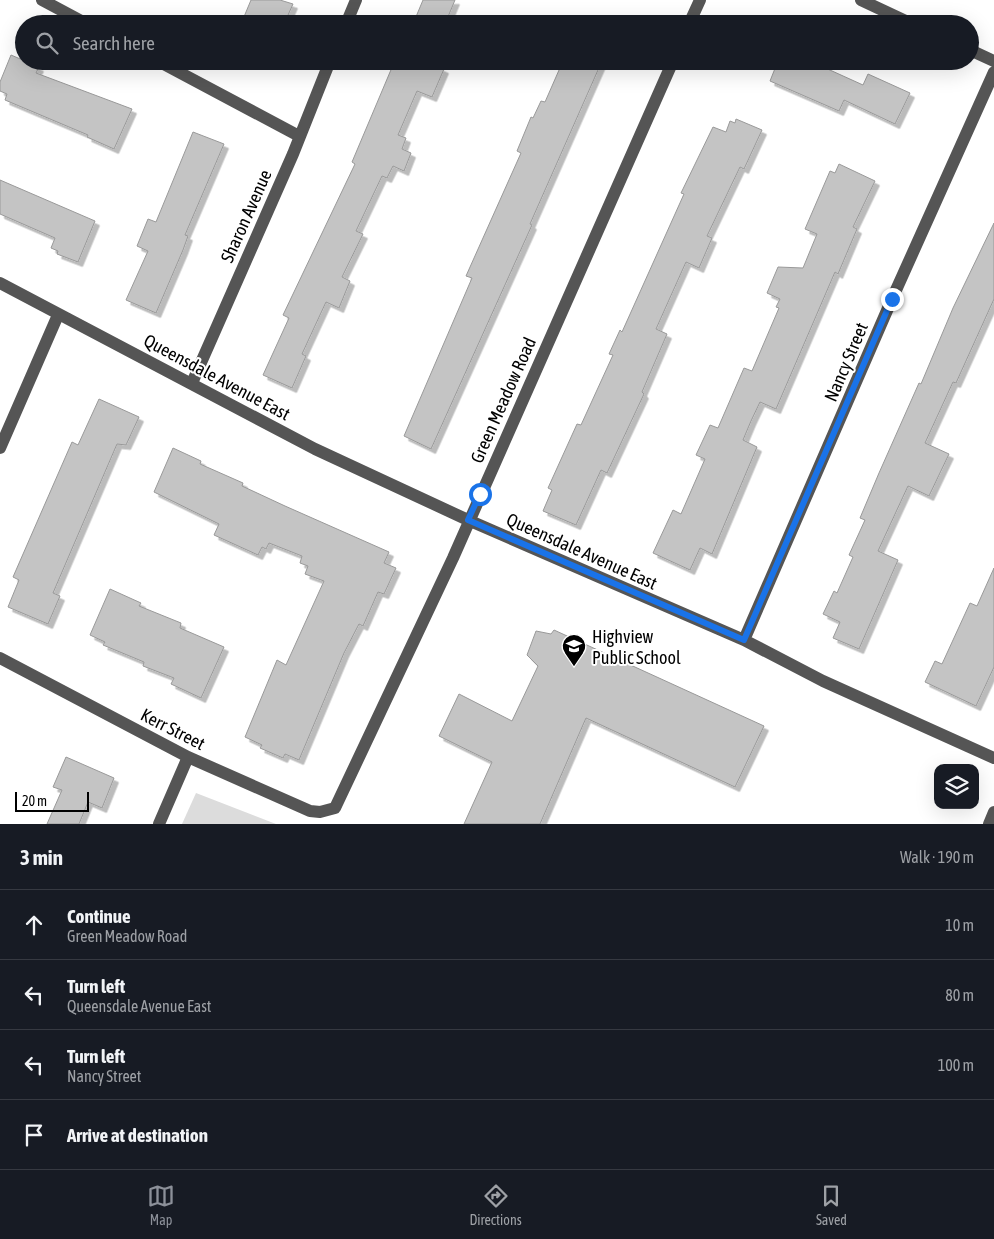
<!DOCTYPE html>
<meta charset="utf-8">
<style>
:root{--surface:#171b24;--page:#242831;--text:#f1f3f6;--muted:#9ea1a6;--line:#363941;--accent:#8c9099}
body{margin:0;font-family:"Asap Condensed",sans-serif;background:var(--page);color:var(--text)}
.controls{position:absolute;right:15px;bottom:15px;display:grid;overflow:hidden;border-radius:10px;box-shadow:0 5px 20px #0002}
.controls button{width:45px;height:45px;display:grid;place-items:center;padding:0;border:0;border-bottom:1px solid var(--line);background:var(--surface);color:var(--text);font:25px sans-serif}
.scale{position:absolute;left:15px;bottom:12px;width:74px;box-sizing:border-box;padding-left:5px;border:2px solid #000;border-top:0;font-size:14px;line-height:18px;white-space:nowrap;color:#000;-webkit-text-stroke:4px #fff;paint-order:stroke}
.stop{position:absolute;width:15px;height:15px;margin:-11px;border:4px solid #1a73e8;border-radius:50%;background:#fff}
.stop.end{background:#1a73e8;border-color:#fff;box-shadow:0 1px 5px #0008}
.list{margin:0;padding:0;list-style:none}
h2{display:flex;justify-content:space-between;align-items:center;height:65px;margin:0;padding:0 20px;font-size:21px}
h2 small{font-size:16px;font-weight:400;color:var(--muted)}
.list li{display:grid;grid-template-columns:32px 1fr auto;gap:15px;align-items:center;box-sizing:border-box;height:70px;padding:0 20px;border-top:1px solid var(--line)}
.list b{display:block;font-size:19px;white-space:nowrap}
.list p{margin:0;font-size:16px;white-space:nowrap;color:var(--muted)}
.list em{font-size:16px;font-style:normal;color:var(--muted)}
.icon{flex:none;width:28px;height:28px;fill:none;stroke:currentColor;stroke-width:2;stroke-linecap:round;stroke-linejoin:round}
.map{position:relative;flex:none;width:994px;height:824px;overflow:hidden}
.search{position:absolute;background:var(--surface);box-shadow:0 5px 20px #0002;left:15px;right:15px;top:15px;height:55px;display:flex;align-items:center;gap:12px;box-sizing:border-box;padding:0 18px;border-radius:28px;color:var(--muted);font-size:19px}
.sheet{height:345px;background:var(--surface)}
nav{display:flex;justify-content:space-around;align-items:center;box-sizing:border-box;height:70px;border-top:1px solid var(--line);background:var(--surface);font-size:14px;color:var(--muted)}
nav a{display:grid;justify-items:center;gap:2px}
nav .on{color:var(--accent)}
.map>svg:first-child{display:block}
.green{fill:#dcdcdc}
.building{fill:#c4c4c4;stroke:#999;filter:url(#shadow)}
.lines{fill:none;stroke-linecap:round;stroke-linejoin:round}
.minor{stroke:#555;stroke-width:12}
.route{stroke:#1a73e8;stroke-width:6}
.labels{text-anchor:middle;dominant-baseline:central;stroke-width:4;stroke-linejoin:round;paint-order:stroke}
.street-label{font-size:18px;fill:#000;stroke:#fff}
.poi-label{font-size:18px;fill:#000;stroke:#fff;text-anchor:start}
</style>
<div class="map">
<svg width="994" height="824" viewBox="0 0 994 824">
<defs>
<filter id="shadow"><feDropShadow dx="4.5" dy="4.5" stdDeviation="0" flood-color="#0004"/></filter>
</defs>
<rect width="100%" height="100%" fill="#fff"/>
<path class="green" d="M 196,793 L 276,824 L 182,824 Z"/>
<path class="building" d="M 251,0 L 280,0 L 293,4 L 284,24 L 241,24 Z
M 423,0 L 455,0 L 445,24 L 413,24 Z
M 11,55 L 39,67 L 36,73 L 132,109 L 114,149 L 87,137 L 88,135 L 5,100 L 7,94 L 0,91 L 0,82 Z
M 396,61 L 426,61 L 444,69 L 432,97 L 417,91 L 398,135 L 406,138 L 402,149 L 411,153 L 404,171 L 393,166 L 387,178 L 382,176 L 356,231 L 363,234 L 342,277 L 350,281 L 339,308 L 326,302 L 302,354 L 306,356 L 292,388 L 263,375 L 289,318 L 283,315 L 355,164 L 352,162 L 393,65 L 394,65 Z
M 563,61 L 602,61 L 530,224 L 532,225 L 431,449 L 404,436 L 472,278 L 466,276 L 521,153 L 517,151 L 531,117 L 533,118 L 541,101 L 545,102 Z
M 778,61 L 810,61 L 863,85 L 868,74 L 910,93 L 895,124 L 844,100 L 839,111 L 770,81 Z
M 736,119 L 762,130 L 744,169 L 740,167 L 707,236 L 712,238 L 699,268 L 686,262 L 656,329 L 667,334 L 642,392 L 644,394 L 607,473 L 601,470 L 576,525 L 543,511 L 552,490 L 548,488 L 577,424 L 581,425 L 613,355 L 609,354 L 620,330 L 622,332 L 684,194 L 681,193 L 713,127 L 726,132 L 730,121 L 735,123 Z
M 193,132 L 224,144 L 185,235 L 188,236 L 183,250 L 156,313 L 126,300 L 148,251 L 137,246 L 148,219 L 156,222 Z
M 839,164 L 875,181 L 853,227 L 857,229 L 838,274 L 835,272 L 776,409 L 760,402 L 751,421 L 743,440 L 757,447 L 712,554 L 700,548 L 690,570 L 653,553 L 673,510 L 681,514 L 705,459 L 696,455 L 710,425 L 718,428 L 744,368 L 752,371 L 779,308 L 776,307 L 780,299 L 767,293 L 778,267 L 803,268 L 817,234 L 805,229 L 830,171 L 835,173 Z
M 0,180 L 95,221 L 78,262 L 57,254 L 58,251 L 51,248 L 55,238 L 0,214 Z
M 994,223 L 994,299 L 956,383 L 953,382 L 925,443 L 949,454 L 929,496 L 908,486 L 878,551 L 898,560 L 859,649 L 833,638 L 840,622 L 823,614 L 834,591 L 837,593 L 853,557 L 849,555 L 865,520 L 860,518 L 879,473 L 919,383 L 921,384 L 953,308 Z
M 99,399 L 139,417 L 126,445 L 117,444 L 53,593 L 60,596 L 48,624 L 8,607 L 19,580 L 13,577 L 72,442 L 78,445 Z
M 173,448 L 201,461 L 200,464 L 243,483 L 242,486 L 285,506 L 389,552 L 384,563 L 396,568 L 384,594 L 378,592 L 363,626 L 359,624 L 344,653 L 299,760 L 285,754 L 283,758 L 260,748 L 262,745 L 245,737 L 277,660 L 286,665 L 324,581 L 305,574 L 308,566 L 300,563 L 302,556 L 269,543 L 266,549 L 262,547 L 258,555 L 214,535 L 219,524 L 154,492 Z
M 994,568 L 994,667 L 976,706 L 925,682 L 935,661 L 942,664 L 970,603 L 977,606 Z
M 110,589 L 141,603 L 139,606 L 181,623 L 180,628 L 224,647 L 201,698 L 171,684 L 174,678 L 143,666 L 144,662 L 103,645 L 105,642 L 90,635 Z
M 554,630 L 764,726 L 735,787 L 586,718 L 540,824 L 464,824 L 492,762 L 439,736 L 459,694 L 512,721 L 538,666 L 527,655 L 536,631 L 551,634 Z
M 66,757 L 114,778 L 102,808 L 88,802 L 79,824 L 47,824 L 62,790 L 53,787 Z"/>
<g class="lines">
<path class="minor" d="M 42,0 L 87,24
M 861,0 L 912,24
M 346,24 L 356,0
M 689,24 L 700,0
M 970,50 L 994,61
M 158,61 L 299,136
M 0,283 L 315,449 L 468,520 L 744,640 L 823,681 L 994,758
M 192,383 L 293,154 L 330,61
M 0,448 L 58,315
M 744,640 L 892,299 L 994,72
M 0,658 L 188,757 L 310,811 L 320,812 L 335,808 L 453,558 L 673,61
M 159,824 L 188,757
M 989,824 L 994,812"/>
</g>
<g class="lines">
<path class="route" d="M 480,494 L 468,520 L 744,640 L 892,299"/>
</g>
<defs>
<g id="school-pin" transform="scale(1.25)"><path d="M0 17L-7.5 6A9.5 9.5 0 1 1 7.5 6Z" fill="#000" stroke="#fff"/><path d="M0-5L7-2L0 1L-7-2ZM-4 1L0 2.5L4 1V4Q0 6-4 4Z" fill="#fff"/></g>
</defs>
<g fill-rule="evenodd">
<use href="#school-pin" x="574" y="646"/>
</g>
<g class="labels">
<g class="street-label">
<text transform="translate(246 216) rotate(-66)">Sharon Avenue</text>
<text transform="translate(846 362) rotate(-67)">Nancy Street</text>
<text transform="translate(217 377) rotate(28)">Queensdale Avenue East</text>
<text transform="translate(503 400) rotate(-66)">Green Meadow Road</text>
<text transform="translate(582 551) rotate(24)">Queensdale Avenue East</text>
<text transform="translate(173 729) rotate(27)">Kerr Street</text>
</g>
<g class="poi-label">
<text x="592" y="636">Highview<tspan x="592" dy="21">Public School</tspan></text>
</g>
</g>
</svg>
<div class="controls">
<button><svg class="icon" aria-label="layers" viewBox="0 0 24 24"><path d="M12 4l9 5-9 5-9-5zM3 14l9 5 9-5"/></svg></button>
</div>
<div class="scale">20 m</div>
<div class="stop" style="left:480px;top:494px"></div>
<div class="stop end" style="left:892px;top:299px"></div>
<div class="search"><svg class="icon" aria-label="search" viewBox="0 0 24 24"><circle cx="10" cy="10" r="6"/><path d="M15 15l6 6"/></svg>Search here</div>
</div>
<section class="sheet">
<h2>3 min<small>Walk · 190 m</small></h2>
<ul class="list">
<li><svg class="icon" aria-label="ahead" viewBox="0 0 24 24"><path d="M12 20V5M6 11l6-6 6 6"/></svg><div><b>Continue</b><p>Green Meadow Road</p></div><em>10 m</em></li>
<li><svg class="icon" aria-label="left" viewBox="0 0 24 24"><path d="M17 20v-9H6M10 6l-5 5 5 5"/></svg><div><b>Turn left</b><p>Queensdale Avenue East</p></div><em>80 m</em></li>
<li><svg class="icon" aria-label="left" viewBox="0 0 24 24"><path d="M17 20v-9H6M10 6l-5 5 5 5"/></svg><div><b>Turn left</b><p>Nancy Street</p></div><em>100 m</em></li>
<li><svg class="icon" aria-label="arrive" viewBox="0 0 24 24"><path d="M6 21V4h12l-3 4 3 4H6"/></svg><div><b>Arrive at destination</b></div></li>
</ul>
</section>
<nav>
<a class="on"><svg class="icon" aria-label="map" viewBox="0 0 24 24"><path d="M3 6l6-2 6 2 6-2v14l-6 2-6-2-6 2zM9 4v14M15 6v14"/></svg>Map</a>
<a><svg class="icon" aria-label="directions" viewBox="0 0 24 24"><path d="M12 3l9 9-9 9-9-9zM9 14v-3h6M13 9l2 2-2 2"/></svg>Directions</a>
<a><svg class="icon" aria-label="saved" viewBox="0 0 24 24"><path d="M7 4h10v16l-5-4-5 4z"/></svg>Saved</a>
</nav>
